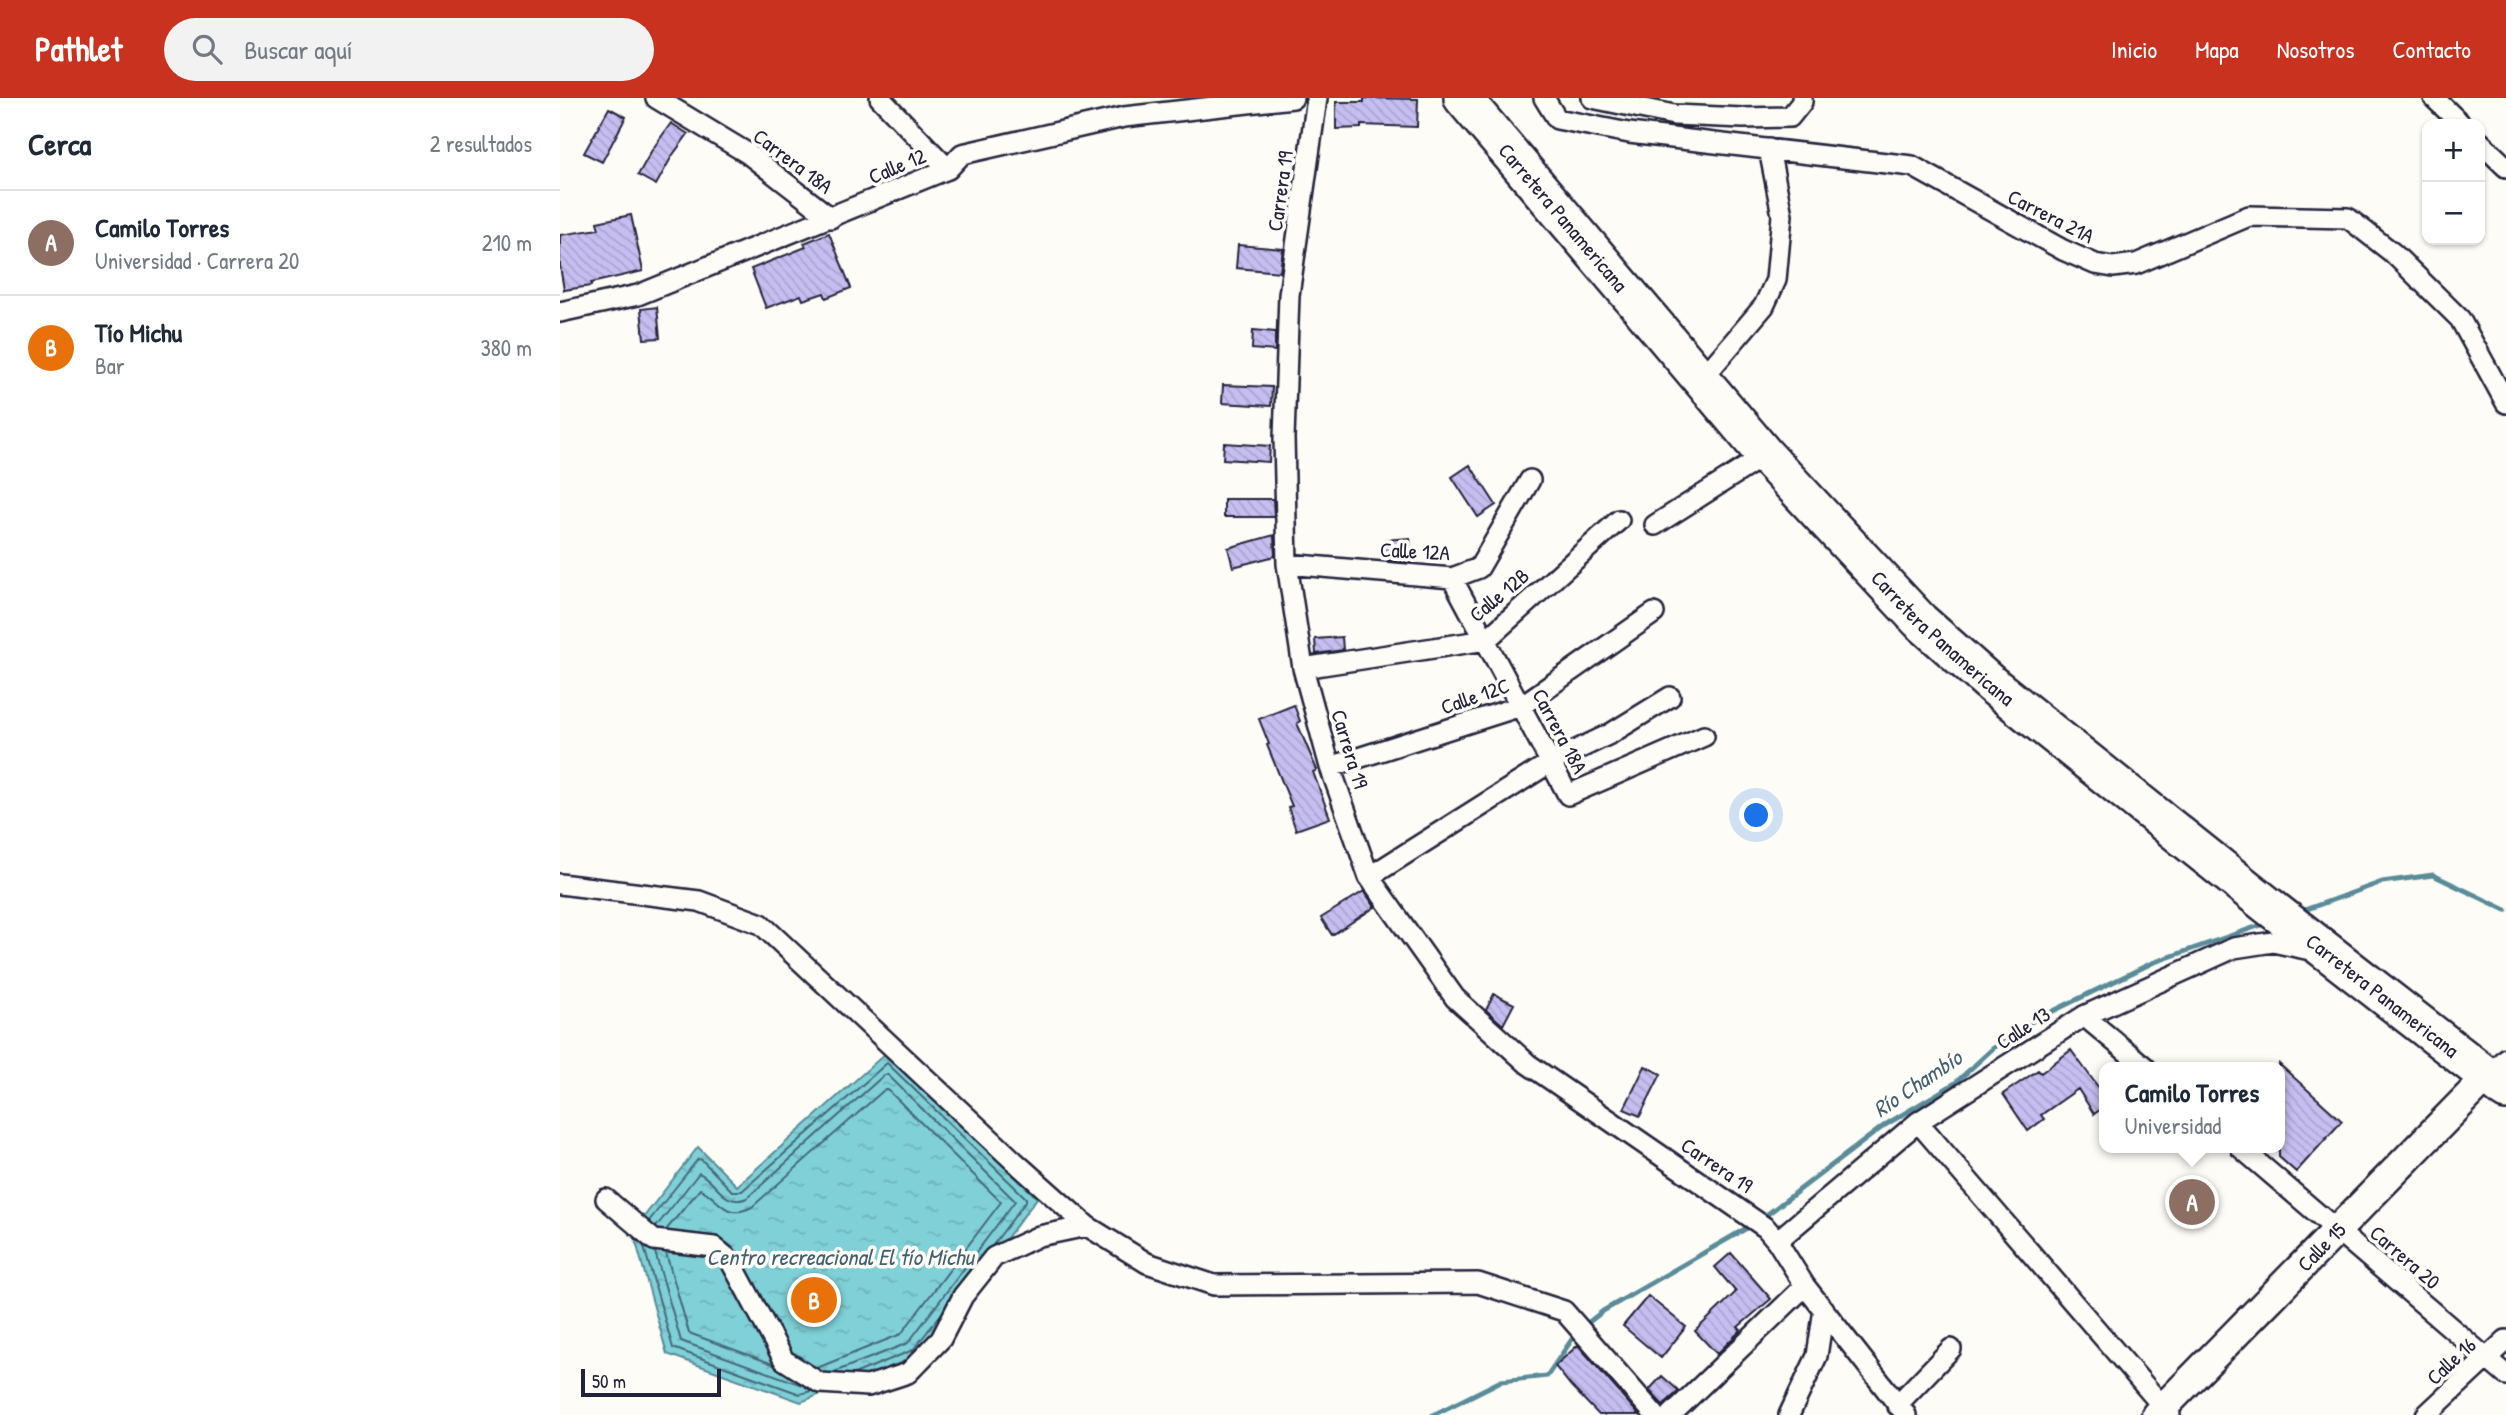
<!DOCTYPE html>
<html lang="es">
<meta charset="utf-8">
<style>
:root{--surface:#fff;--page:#f2f2f3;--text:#1f2937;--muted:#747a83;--line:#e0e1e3;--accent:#c8321e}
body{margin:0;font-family:"Patrick Hand",sans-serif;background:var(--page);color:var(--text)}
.controls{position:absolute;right:21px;top:21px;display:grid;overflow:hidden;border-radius:14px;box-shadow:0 2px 5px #0004}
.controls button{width:63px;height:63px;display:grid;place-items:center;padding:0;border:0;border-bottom:2px solid var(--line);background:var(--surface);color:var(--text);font:35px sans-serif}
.scale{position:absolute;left:21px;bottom:18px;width:140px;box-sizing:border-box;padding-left:7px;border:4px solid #22223b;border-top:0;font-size:19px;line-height:24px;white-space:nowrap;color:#22223b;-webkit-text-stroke:5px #fdfcf7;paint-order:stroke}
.you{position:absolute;left:1197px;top:718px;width:24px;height:24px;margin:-18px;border:5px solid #fff;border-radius:50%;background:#1a73e8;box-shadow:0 0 0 10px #1a73e833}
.badge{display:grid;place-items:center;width:46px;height:46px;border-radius:50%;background:var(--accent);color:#fff;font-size:23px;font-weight:700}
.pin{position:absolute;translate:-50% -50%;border:4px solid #fff;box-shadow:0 2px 7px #0006}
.popup{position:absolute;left:1539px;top:964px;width:186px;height:91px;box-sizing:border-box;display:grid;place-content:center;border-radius:14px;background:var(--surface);filter:drop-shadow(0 2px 5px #0005);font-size:23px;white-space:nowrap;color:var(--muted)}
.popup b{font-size:26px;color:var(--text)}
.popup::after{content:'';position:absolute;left:50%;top:100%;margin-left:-14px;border:14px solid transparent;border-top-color:var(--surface)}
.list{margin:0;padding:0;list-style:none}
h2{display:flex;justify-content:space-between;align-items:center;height:91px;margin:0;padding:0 28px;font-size:30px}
h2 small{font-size:23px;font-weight:400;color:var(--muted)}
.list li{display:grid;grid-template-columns:46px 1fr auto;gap:21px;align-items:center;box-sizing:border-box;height:105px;padding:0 28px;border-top:2px solid var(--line)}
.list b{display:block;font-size:26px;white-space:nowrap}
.list p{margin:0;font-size:23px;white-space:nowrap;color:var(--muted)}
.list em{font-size:23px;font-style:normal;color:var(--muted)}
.icon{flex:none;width:38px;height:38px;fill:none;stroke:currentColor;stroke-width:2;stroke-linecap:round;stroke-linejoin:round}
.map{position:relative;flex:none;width:1946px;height:1317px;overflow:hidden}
header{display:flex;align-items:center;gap:42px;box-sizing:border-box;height:98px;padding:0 35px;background:var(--accent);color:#fff}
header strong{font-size:33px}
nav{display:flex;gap:38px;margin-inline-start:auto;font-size:24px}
.search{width:490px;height:63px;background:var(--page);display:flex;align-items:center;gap:18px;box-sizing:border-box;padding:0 24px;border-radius:38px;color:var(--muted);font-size:26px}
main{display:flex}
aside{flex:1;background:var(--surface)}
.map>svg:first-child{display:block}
.water{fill:url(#water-ripples);stroke:#5a8b99;stroke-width:2}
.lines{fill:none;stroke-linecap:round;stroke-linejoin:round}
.shore{stroke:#476879;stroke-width:2}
.stream{stroke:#5a8b99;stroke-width:5}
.building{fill:url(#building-back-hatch);stroke:#22223b;stroke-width:2}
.street-casing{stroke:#22223b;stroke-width:24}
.secondary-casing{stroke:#22223b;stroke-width:33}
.highway-casing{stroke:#22223b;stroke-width:42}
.street{stroke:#fdfcf7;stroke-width:19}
.secondary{stroke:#fdfcf7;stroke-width:28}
.highway{stroke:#fdfcf7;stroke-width:37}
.labels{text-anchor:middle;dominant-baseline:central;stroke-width:7;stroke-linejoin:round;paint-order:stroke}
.street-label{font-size:21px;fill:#22223b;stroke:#fdfcf7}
.water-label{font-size:23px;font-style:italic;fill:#435f72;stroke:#fdfcf7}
</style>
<header>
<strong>Pathlet</strong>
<div class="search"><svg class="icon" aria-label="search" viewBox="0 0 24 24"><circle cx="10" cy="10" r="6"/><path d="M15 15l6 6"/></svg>Buscar aquí</div>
<nav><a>Inicio</a><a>Mapa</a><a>Nosotros</a><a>Contacto</a></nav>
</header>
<main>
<aside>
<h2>Cerca<small>2 resultados</small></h2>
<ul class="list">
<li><span class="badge" style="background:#8d6e63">A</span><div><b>Camilo Torres</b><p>Universidad · Carrera 20</p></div><em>210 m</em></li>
<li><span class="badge" style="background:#e8710a">B</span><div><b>Tío Michu</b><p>Bar</p></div><em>380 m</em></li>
</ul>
</aside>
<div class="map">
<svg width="1946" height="1317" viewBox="0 0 1946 1317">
<defs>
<pattern id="water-ripples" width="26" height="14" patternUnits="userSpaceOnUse" patternTransform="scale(1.75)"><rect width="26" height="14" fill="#7fd1d7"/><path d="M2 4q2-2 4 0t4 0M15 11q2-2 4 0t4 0" fill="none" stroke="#6db3b9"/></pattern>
<pattern id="building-back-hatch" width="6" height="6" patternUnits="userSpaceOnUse" patternTransform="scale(1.75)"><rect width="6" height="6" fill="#c6bef0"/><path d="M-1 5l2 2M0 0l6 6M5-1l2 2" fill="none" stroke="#aaa3cf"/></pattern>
</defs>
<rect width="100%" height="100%" fill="#fdfcf7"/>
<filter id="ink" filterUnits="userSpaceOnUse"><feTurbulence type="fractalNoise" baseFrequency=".0143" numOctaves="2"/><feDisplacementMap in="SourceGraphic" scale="14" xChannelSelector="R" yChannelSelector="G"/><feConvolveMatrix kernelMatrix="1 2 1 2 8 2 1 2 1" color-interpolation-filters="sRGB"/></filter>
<g filter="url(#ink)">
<path class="water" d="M 327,954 L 477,1100 L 358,1258 L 241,1304 L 107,1256 L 73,1133 L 138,1049 L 177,1088 Z"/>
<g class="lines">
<path class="shore" d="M 89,1123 L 138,1061 L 142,1062 L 172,1093 L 182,1093 L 327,965 L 466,1100 L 466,1103 L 433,1147
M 96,1129 L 139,1075 C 156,1083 164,1110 187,1100 L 324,977 L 328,977 L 455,1103 L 348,1245 L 274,1274
M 106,1132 L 140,1091 C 160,1100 164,1123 192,1109 L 324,992 L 328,992 L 441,1104 L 341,1236 L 257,1270
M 84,1149 L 113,1250 L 240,1296 L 251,1293
M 95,1154 L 121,1243 L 242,1287
M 106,1155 L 129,1235 L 213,1266
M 294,1276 L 353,1252 L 382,1215"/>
<path class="stream" d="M 1739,814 L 1822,784 L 1873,777 L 1946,812
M 1201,1121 L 1325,1027 L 1394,986 L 1452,933 L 1592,865 L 1707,825
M 1024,1228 L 1043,1213 L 1192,1127
M 873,1317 L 941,1283 L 987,1278 L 1017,1234"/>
</g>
<path class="building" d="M 804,0 L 858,1 L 857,29 L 801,27 L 801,30 L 776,31 L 776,4 L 804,4 Z
M 49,10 L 66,19 L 42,64 L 24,55 Z
M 111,25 L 128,36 L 112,58 L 96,87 L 78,77 L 92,52 Z
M 71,117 L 83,173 L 31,185 L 31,188 L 4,192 L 0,168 L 0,137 L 39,131 L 37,124 Z
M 269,135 L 291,190 L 266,200 L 264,195 L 243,202 L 241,197 L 206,210 L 191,171 L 246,149 L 244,145 Z
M 678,147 L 723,151 L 720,174 L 676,170 Z
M 97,209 L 100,240 L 84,241 L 81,211 Z
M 693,232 L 715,234 L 715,253 L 692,251 Z
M 663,287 L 712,289 L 711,308 L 662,305 Z
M 664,345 L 710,348 L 709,364 L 663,361 Z
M 910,367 L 936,407 L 918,419 L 892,379 Z
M 664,401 L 713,401 L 714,419 L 664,419 Z
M 714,437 L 715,458 L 673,469 L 668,450 Z
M 850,440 L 852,464 L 826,462 L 824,442 Z
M 782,539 L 783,552 L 756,556 L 755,541 Z
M 734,607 L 740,623 L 737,625 L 757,672 L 753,674 L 770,720 L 736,732 L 728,709 L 732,708 L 707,647 L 709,646 L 699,621 Z
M 804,793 L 815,809 L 772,837 L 761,820 Z
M 934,896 L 954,906 L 943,927 L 926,912 Z
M 1511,952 L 1544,997 L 1544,1009 L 1534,1016 L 1518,991 L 1481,1017 L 1484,1021 L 1468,1033 L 1443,996 L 1478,972 L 1481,975 Z
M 1719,966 L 1782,1023 L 1736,1074 L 1719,1059 Z
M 1085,968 L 1101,976 L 1080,1018 L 1064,1011 Z
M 1171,1155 L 1211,1201 L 1178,1229 L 1181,1232 L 1157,1256 L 1135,1233 L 1176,1194 L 1155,1169 Z
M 1088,1198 L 1126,1229 L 1101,1260 L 1063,1228 Z
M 1018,1247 L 1079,1317 L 1039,1317 L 1011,1288 L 995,1268 Z
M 1102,1278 L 1119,1293 L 1103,1307 L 1089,1292 Z"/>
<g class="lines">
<g class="street-casing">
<path id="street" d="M 96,0 L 187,55 L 271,120
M 320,0 L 388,71
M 757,0 L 729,197 L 724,340 L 727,466 L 743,570 L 770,669 L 809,779 L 895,900 L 968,966 L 1206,1130 L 1217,1143 L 1245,1188 L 1346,1317
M 984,0 L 997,21 L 1069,35 L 1352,68 L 1503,152 L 1535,166 L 1553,169 L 1576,166 L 1689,118 L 1788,120 L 1834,156 L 1900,221 L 1946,305
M 1032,0 L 1114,17 L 1183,20 L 1230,19 L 1242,4 L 1242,0
M 1874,0 L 1901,26
M 1920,44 L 1946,69
M 0,214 L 78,197 L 388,71 L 402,56 L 564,19 L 733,0
M 1141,282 L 1204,208 L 1216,182 L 1222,117 L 1209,51
M 1095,427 L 1205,357
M 727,466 L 892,480 L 919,470 L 970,382
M 892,480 L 1008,697 L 1144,638
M 743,570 L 926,542 L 1059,422
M 770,669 L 961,608 L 1094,515
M 809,779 L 991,664 L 1050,636 L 1110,599
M 0,786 L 139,803 L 201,826 L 454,1063 L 527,1128 L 587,1165 L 654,1187 L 918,1185 L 1004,1213 L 1095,1317
M 1524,918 L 1585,969
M 1928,978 L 1946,960
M 1358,1024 L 1610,1317
M 1681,1050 L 1946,1277
M 46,1101 L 94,1142 L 154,1149 L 170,1162 L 224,1262 L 260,1285 L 308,1288 L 348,1275 L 381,1241 L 403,1198 L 434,1159 L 479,1138 L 527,1128
M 1217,1143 L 1358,1024 L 1524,918 L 1674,850 L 1713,844 L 1755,853
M 1337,1307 L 1391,1251
M 1111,1317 L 1245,1188
M 1229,1317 L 1257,1258 L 1264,1211
M 1866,1317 L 1946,1242"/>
</g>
<g class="secondary-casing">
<g id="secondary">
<path id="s1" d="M 1596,1317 L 1928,978"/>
</g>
</g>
<g class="highway-casing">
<g id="highway">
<path id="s2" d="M 903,0 L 1205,357 L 1360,523 L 1431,586 L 1706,806 L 1946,993"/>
</g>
</g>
<use href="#street" class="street"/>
<use href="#secondary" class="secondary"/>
<use href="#highway" class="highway"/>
</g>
</g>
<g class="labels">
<g class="street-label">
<text transform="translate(233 63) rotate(37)">Carrera 18A</text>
<text transform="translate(337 68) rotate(-23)">Calle 12</text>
<text transform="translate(720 93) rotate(-82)">Carrera 19</text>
<text transform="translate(1491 118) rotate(27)">Carrera 21A</text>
<text stroke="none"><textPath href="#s2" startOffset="156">Carretera Panamericana</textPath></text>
<text transform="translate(855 453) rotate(3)">Calle 12A</text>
<text transform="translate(939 497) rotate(-40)">Calle 12B</text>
<text stroke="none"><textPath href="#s2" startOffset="723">Carretera Panamericana</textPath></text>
<text transform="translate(915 598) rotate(-19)">Calle 12C</text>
<text transform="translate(1000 633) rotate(62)">Carrera 18A</text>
<text transform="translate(790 651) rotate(73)">Carrera 19</text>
<text stroke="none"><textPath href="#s2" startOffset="1290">Carretera Panamericana</textPath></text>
<text transform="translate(1463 930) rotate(-33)">Calle 13</text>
<text transform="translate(1157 1067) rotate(34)">Carrera 19</text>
<text stroke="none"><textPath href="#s1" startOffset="236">Calle 15</textPath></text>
<text transform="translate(1845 1159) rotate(41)">Carrera 20</text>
<text transform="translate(1891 1263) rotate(-43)">Calle 16</text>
</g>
<g class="water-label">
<text transform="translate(1357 985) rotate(-34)">Río Chambío</text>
<text x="280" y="1158">Centro recreacional El tío Michu</text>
</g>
</g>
</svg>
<div class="controls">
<button>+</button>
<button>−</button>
</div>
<div class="scale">50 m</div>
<div class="you"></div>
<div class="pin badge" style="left:1632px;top:1104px;background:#8d6e63">A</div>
<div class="popup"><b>Camilo Torres</b>Universidad</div>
<div class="pin badge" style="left:254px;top:1202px;background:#e8710a">B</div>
</div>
</main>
